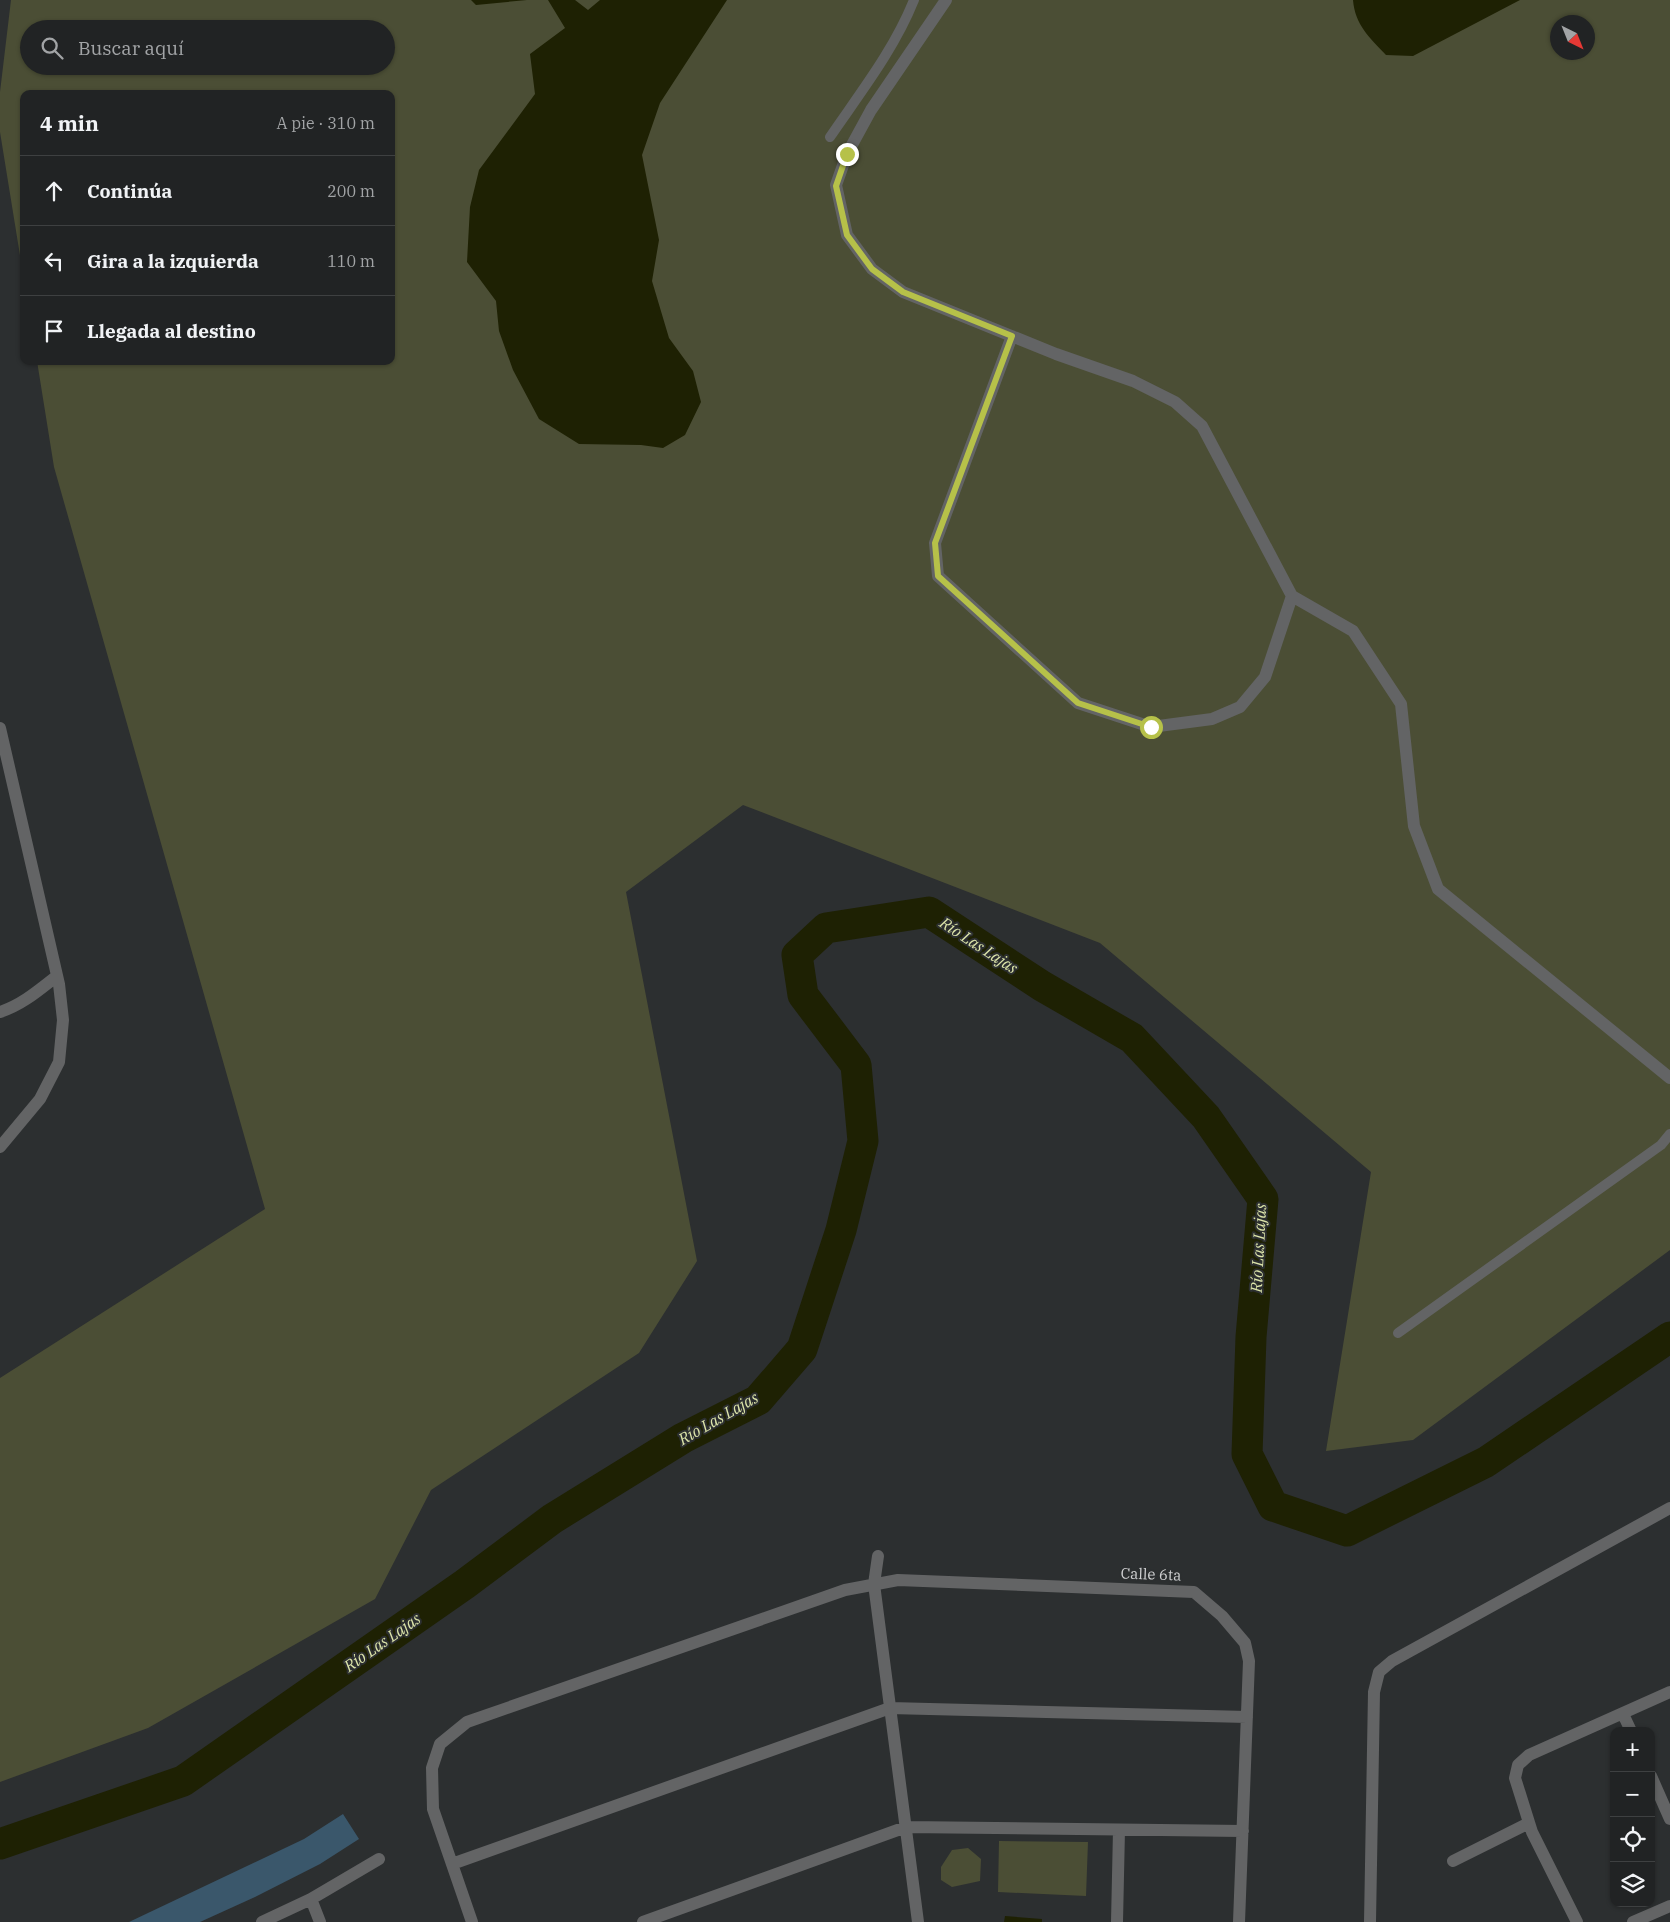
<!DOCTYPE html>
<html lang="es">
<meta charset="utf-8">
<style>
:root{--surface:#212324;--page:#2d2f31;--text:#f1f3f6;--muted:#a2a4a6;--line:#3e4041}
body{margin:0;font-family:"IBM Plex Serif",serif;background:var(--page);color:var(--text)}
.controls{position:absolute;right:15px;bottom:15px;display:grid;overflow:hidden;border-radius:10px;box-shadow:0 1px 4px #0004}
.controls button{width:45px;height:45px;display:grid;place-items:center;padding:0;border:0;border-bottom:1px solid var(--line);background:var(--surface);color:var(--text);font:25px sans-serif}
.compass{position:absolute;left:1550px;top:15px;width:45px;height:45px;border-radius:50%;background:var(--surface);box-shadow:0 1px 4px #0004;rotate:137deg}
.stop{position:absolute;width:15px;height:15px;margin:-11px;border:4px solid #b6c149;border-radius:50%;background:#fff}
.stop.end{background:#b6c149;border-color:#fff;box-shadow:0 1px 5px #0008}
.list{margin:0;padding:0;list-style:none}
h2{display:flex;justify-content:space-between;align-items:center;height:65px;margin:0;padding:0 20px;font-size:21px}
h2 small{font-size:16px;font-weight:400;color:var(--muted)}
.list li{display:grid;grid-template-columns:32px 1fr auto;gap:15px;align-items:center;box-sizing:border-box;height:70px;padding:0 20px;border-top:1px solid var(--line)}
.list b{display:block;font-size:19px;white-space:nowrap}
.list em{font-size:16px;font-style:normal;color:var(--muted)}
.icon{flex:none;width:28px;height:28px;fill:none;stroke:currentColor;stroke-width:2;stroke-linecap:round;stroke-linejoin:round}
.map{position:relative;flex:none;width:1670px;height:1922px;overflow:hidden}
.search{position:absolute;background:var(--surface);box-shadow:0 1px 4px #0004;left:20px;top:20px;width:375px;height:55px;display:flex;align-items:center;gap:12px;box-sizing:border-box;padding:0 18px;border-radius:28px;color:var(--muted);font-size:19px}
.panel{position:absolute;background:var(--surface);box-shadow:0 1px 4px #0004;left:20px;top:90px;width:375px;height:275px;border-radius:10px}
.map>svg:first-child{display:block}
.green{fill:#4b4e35;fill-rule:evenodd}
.water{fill:#1e2103}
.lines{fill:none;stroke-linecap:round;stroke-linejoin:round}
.river{stroke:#1e2103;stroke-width:31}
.building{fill:#3a576b}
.lane{stroke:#636465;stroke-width:10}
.street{stroke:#636465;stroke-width:12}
.route{stroke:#b6c149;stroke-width:6}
.labels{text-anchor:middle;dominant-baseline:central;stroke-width:4;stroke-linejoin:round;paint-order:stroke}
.street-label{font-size:15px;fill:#d0d1d2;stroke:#2c2f30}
.water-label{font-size:16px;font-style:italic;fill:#dde5aa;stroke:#2c2f30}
</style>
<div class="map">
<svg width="1670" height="1922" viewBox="0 0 1670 1922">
<rect width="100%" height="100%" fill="#2c2f30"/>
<path class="green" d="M 11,0 L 1670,0 L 1670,1250 L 1413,1440 L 1326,1451 L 1371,1172 L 1100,943 L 743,805 L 626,892 L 697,1261 L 639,1353 L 431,1490 L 375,1599 L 148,1728 L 0,1782 L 0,1378 L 265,1209 L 54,467 L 37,361 L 391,361 L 391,94 L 24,94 L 24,280 L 0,132 L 0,92 ZM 1558,22 L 1588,22 L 1588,52 L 1558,52 ZM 29,29 L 386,29 L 386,66 L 29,66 Z
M 999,1841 L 1088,1842 L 1086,1896 L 998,1892 Z
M 968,1848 L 981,1859 L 980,1881 L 952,1887 L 941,1880 L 941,1867 L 952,1850 Z"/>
<path class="water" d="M 471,0 L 527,0 L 476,5 Z
M 548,0 L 575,0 L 588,10 L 600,0 L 727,0 L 660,103 L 642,155 L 659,240 L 652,281 L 669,338 L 693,371 L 701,402 L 685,435 L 663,448 L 641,445 L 579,444 L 539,419 L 513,370 L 499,331 L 496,301 L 467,262 L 470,207 L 479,170 L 535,94 L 530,54 L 565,28 Z
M 1353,0 L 1520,0 L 1413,56 L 1386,55 C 1370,38 1355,25 1353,0 Z
M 1005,1916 L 1042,1919 L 1042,1922 L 1004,1922 Z"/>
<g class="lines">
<path class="river" d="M 0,1844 L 183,1781 L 465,1584 L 552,1519 L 683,1438 L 758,1400 L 802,1349 L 841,1230 L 863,1141 L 856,1065 L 803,995 L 797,955 L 826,928 L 929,912 L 1042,986 L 1132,1038 L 1206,1117 L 1263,1199 L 1251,1337 L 1247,1454 L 1273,1506 L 1347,1531 L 1486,1462 L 1670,1337"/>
</g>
<path class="building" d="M 343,1814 L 359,1839 L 320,1864 L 255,1897 L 200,1922 L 129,1922 L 304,1839 Z"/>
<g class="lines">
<path class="lane" d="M 830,137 C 860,93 894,50 914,0
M 1398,1333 L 1661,1145 L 1670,1134"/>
<path class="street" d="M 946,0 L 871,110 L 847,154 L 836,185 L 847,235 L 872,269 L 903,292 L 1056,354 L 1133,381 L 1175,402 L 1202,426 L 1292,596 L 1353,631 L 1401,704 L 1414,826 L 1438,889 L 1670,1078
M 1012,336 L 935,543 L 938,576 L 1078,703 L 1151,727 L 1212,719 L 1240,707 L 1265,677 L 1292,596
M 0,728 L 59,984 L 63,1020 L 59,1062 L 40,1099 L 0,1147
M 0,1012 C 22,1005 39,990 57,976
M 878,1556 L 874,1584 L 918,1922
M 1623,1714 L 1631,1731
M 1651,1776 L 1670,1819
M 1453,1861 L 1529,1823
M 452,1864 L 890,1708 L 1247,1717
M 311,1899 L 320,1922
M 262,1922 L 311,1899 L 379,1859
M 472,1922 L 433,1809 L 432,1768 L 440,1744 L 467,1722 L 845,1590 L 898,1580 L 1194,1592 L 1222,1616 L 1245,1643 L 1249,1661 L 1239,1922
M 643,1922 L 906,1827 L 1243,1831
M 1117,1922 L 1119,1830
M 1370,1922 L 1374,1692 L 1379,1672 L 1392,1661 L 1670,1508
M 1577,1922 L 1532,1832 L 1515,1778 L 1518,1765 L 1529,1755 L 1670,1692
M 1633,1922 L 1670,1906"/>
</g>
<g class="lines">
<path class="route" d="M 847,154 L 836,186 L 847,235 L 872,269 L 903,292 L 1012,336 L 935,543 L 938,576 L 1078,703 L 1151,727"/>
</g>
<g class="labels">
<g class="street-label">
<text transform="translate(1151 1574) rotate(2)">Calle 6ta</text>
</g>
<g class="water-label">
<text transform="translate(979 945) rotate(33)">Río Las Lajas</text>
<text transform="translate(1258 1248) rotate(-87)">Río Las Lajas</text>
<text transform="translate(718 1418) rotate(-30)">Río Las Lajas</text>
<text transform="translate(382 1642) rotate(-35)">Río Las Lajas</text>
</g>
</g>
</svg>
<div class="controls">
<button>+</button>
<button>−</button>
<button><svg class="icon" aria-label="locate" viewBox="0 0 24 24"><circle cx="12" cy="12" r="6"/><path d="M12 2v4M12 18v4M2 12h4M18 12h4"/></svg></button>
<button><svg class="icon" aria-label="layers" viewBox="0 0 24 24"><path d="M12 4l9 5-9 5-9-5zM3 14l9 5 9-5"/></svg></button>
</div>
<svg class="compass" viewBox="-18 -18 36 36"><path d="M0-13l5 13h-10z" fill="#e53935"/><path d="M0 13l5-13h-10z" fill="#a2a4a6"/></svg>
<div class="stop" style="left:1151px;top:727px"></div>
<div class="stop end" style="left:847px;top:154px"></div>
<div class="search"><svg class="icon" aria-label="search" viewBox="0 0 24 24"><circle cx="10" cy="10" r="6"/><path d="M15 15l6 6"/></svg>Buscar aquí</div>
<section class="panel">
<h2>4 min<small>A pie · 310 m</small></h2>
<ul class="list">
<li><svg class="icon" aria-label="ahead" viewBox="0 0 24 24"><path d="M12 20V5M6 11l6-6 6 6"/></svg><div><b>Continúa</b></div><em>200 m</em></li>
<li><svg class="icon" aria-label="left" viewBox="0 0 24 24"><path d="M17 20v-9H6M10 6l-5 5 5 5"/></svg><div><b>Gira a la izquierda</b></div><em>110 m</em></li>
<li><svg class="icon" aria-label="arrive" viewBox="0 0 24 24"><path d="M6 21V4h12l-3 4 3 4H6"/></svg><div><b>Llegada al destino</b></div></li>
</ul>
</section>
</div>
